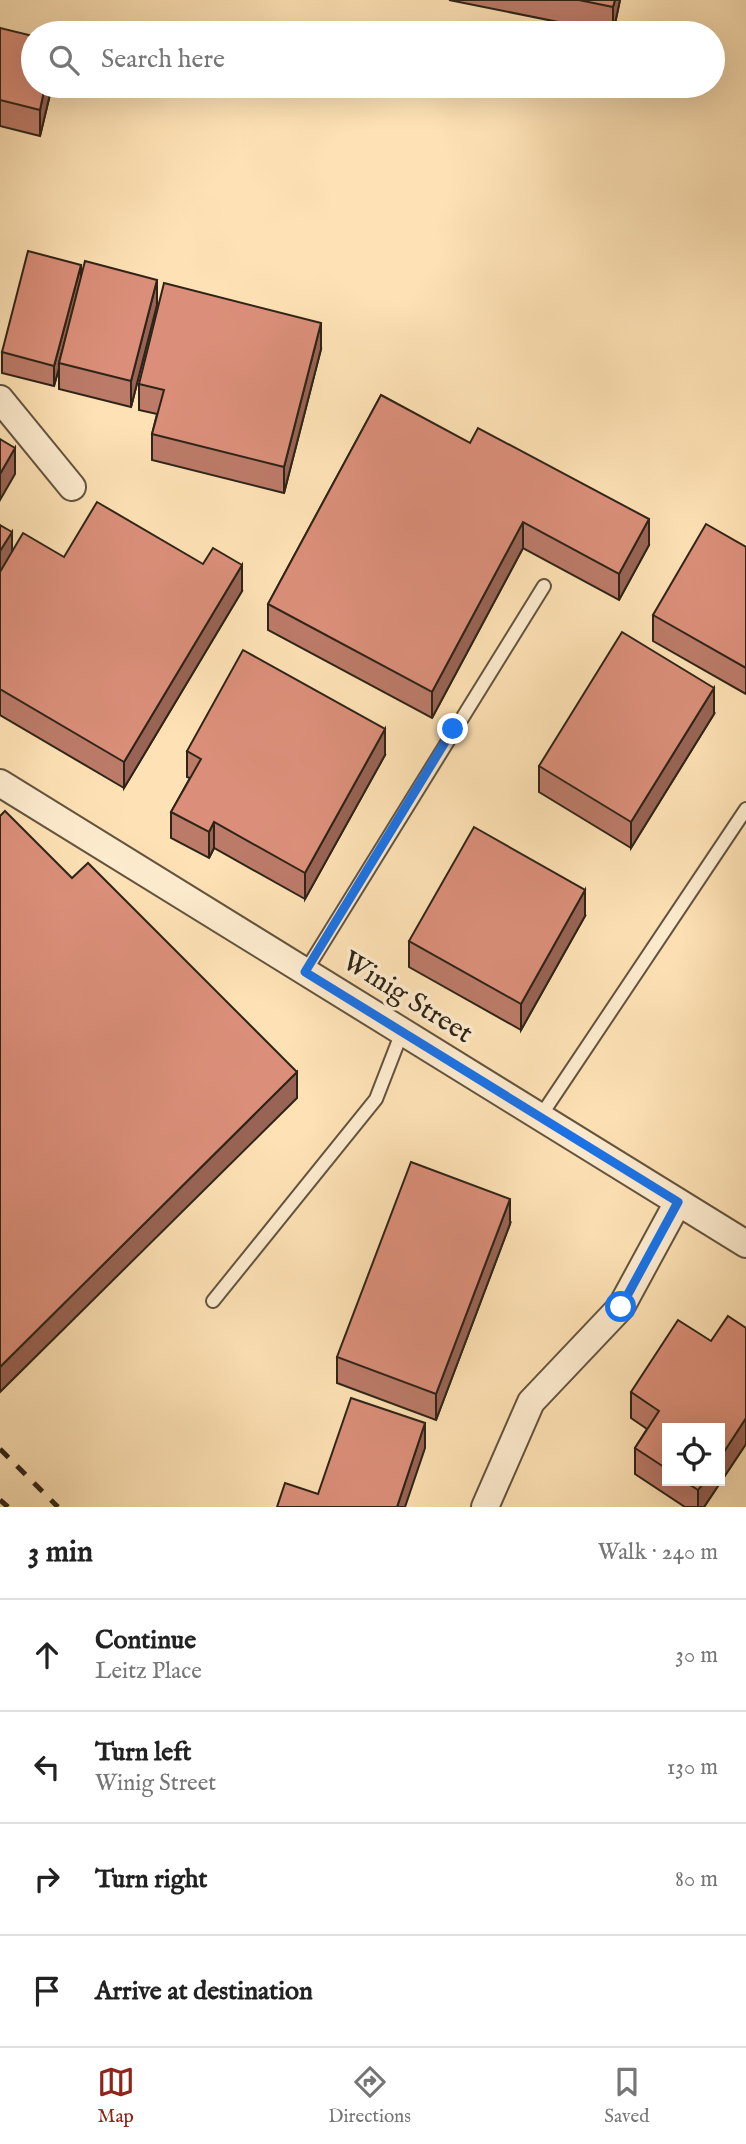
<!DOCTYPE html>
<meta charset="utf-8">
<style>
:root{--surface:#fff;--page:#f6f6f6;--text:#222;--muted:#767676;--line:#e0e0e0;--accent:#8f2418}
body{margin:0;font-family:"IM FELL English",serif;background:var(--page);color:var(--text)}
.controls{position:absolute;right:21px;bottom:21px;display:grid;overflow:hidden;border-radius:0px;box-shadow:0 7px 28px #0002}
.controls button{width:63px;height:63px;display:grid;place-items:center;padding:0;border:0;border-bottom:2px solid var(--line);background:var(--surface);color:var(--text);font:35px sans-serif}
.stop{position:absolute;width:21px;height:21px;margin:-16px;border:5px solid #1a73e8;border-radius:50%;background:#fff}
.stop.end{background:#1a73e8;border-color:#fff;box-shadow:0 2px 7px #0008}
.list{margin:0;padding:0;list-style:none}
h2{display:flex;justify-content:space-between;align-items:center;height:91px;margin:0;padding:0 28px;font-size:30px}
h2 small{font-size:23px;font-weight:400;color:var(--muted)}
.list li{display:grid;grid-template-columns:46px 1fr auto;gap:21px;align-items:center;box-sizing:border-box;height:112px;padding:0 28px;border-top:2px solid var(--line)}
.list b{display:block;font-size:26px;white-space:nowrap}
.list p{margin:0;font-size:23px;white-space:nowrap;color:var(--muted)}
.list em{font-size:23px;font-style:normal;color:var(--muted)}
.icon{flex:none;width:38px;height:38px;fill:none;stroke:currentColor;stroke-width:2;stroke-linecap:round;stroke-linejoin:round}
.map{position:relative;flex:none;width:746px;height:1507px;overflow:hidden}
.search{position:absolute;background:var(--surface);box-shadow:0 7px 28px #0002;left:21px;right:21px;top:21px;height:77px;display:flex;align-items:center;gap:18px;box-sizing:border-box;padding:0 24px;border-radius:38px;color:var(--muted);font-size:26px}
.sheet{height:539px;background:var(--surface)}
nav{display:flex;justify-content:space-around;align-items:center;box-sizing:border-box;height:98px;border-top:2px solid var(--line);background:var(--surface);font-size:19px;color:var(--muted)}
nav a{display:grid;justify-items:center;gap:4px}
nav .on{color:var(--accent)}
.map>svg:first-child{display:block}
.lines{fill:none;stroke-linecap:round;stroke-linejoin:round}
.lane-casing{stroke:#63543f;stroke-width:16}
.street-casing{stroke:#63543f;stroke-width:30}
.lane{stroke:#feeccf;stroke-width:12}
.street{stroke:#feeccf;stroke-width:26}
.rail{stroke:#2f2418;stroke-width:5;stroke-dasharray:12 12;stroke-linecap:butt}
.wall{fill:#bc7b69;stroke:#2f2418;stroke-width:2;fill-rule:evenodd}
.shaded-wall{fill:#996455;stroke:#2f2418;stroke-width:2}
.building{fill:#db8f7a;stroke:#2f2418;stroke-width:2}
.route{stroke:#1a73e8;stroke-width:9}
.labels{text-anchor:middle;dominant-baseline:central;stroke-width:7;stroke-linejoin:round;paint-order:stroke}
.street-label{font-size:28px;fill:#2f2418;stroke:#feeccf}
</style>
<div class="map">
<svg width="746" height="1507" viewBox="0 0 746 1507">
<rect width="100%" height="100%" fill="#fee2b5"/>
<filter id="stains"><feTurbulence type="fractalNoise" baseFrequency=".00286" numOctaves="4"/><feColorMatrix values="0 0 0 0 .2 0 0 0 0 .09 0 0 0 0 .02 0 0 0 .5 -.17"/></filter>
<radialGradient id="worn" r=".72"><stop offset=".6" stop-color="#630" stop-opacity="0"/><stop offset="1" stop-color="#630" stop-opacity=".3"/></radialGradient>
<g class="lines">
<g class="lane-casing">
<path id="lane" d="M 305,972 L 544,586
M 540,1117 L 746,809
M 213,1301 L 376,1099 L 402,1032"/>
</g>
<g class="street-casing">
<path id="street" d="M 0,399 L 72,487
M 0,783 L 746,1244
M 485,1507 L 531,1402 L 621,1307 L 678,1202"/>
</g>
<use href="#lane" class="lane"/>
<use href="#street" class="street"/>
<path class="rail" d="M 0,1449 L 58,1507
M 0,1500 L 8,1507"/>
</g>
<path class="wall" d="M 449,0 L 620,0 L 613,33 Z
M 0,28 L 52,86 L 40,136 L 0,126 Z
M 81,278 L 157,305 L 131,407 L 59,389 L 59,368 L 54,386 L 2,373 L 2,352 Z
M 321,349 L 284,493 L 152,460 L 152,434 L 157,414 L 139,410 L 139,384 Z
M 381,395 L 649,545 L 619,600 L 523,548 L 432,718 L 268,630 L 268,604 Z
M 0,525 L 12,552 L 64,557 L 242,591 L 124,788 L 0,715 Z
M 746,547 L 746,694 L 653,641 L 653,615 Z
M 714,714 L 631,848 L 539,792 L 539,766 Z
M 187,751 L 385,755 L 305,899 L 214,848 L 209,858 L 171,838 L 171,812 L 190,778 L 187,777 Z
M 585,916 L 521,1030 L 409,967 L 409,941 Z
M 510,1224 L 436,1420 L 337,1383 L 337,1357 Z
M 746,1328 L 746,1444 L 704,1507 L 685,1507 L 635,1474 L 635,1448 L 647,1429 L 631,1418 L 631,1392 L 711,1341 ZM 667,1428 L 720,1481 L 667,1481 Z"/>
<path class="shaded-wall" d="M 615,0 L 620,0 L 613,33 L 613,7 Z
M 45,86 L 52,86 L 40,136 L 40,110 Z
M 81,265 L 81,285 L 59,363 L 59,368 L 54,386 L 54,366 Z
M 157,280 L 157,305 L 131,407 L 131,381 Z
M 321,323 L 321,349 L 284,493 L 284,467 Z
M 15,448 L 15,474 L 0,500 L 0,474 Z
M 649,519 L 649,545 L 619,600 L 619,574 Z
M 523,522 L 523,548 L 432,718 L 432,692 Z
M 12,532 L 12,557 L 0,577 L 0,551 Z
M 242,565 L 242,591 L 124,788 L 124,762 Z
M 714,688 L 714,714 L 631,848 L 631,822 Z
M 385,729 L 385,755 L 305,899 L 305,873 Z
M 214,822 L 214,848 L 209,858 L 209,832 Z
M 585,890 L 585,916 L 521,1030 L 521,1004 Z
M 297,1072 L 297,1098 L 0,1392 L 0,1367 Z
M 510,1199 L 510,1224 L 436,1420 L 436,1394 Z
M 746,1418 L 746,1444 L 704,1507 L 698,1507 L 698,1490 L 705,1481 L 720,1481 L 720,1458 Z
M 425,1423 L 425,1448 L 405,1507 L 397,1507 Z"/>
<path class="building" d="M 579,0 L 615,0 L 613,7 Z
M 0,28 L 33,36 L 33,86 L 45,86 L 40,110 L 0,100 Z
M 28,251 L 81,265 L 54,366 L 2,352 Z
M 85,261 L 157,280 L 131,381 L 59,363 Z
M 164,283 L 321,323 L 284,467 L 152,434 L 164,390 L 139,384 Z
M 381,395 L 470,443 L 478,428 L 649,519 L 619,574 L 523,522 L 432,692 L 268,604 Z
M 0,439 L 15,448 L 0,474 Z
M 97,502 L 203,564 L 213,548 L 242,565 L 124,762 L 0,689 L 0,572 L 23,533 L 64,557 Z
M 706,524 L 746,547 L 746,668 L 653,615 Z
M 0,525 L 12,532 L 0,551 Z
M 622,632 L 714,688 L 631,822 L 539,766 Z
M 243,650 L 385,729 L 305,873 L 214,822 L 209,832 L 171,812 L 201,759 L 187,751 Z
M 5,811 L 72,878 L 88,863 L 297,1072 L 0,1367 L 0,816 Z
M 474,827 L 585,890 L 521,1004 L 409,941 Z
M 411,1162 L 510,1199 L 436,1394 L 337,1357 Z
M 728,1316 L 746,1328 L 746,1418 L 720,1458 L 720,1428 L 667,1428 L 667,1469 L 635,1448 L 659,1411 L 631,1392 L 678,1320 L 711,1341 Z
M 351,1398 L 425,1423 L 397,1507 L 277,1507 L 285,1483 L 318,1494 Z
M 684,1481 L 705,1481 L 698,1490 Z"/>
<g class="lines">
<path class="route" d="M 453,729 L 305,972 L 678,1202 L 621,1307"/>
</g>
<g class="labels">
<g class="street-label">
<text transform="translate(407 998) rotate(32)">Winig Street</text>
</g>
</g>
<rect width="100%" height="100%" filter="url(#stains)"/>
<rect width="100%" height="100%" fill="url(#worn)"/>
</svg>
<div class="controls">
<button><svg class="icon" aria-label="locate" viewBox="0 0 24 24"><circle cx="12" cy="12" r="6"/><path d="M12 2v4M12 18v4M2 12h4M18 12h4"/></svg></button>
</div>
<div class="stop" style="left:621px;top:1307px"></div>
<div class="stop end" style="left:453px;top:729px"></div>
<div class="search"><svg class="icon" aria-label="search" viewBox="0 0 24 24"><circle cx="10" cy="10" r="6"/><path d="M15 15l6 6"/></svg>Search here</div>
</div>
<section class="sheet">
<h2>3 min<small>Walk · 240 m</small></h2>
<ul class="list">
<li><svg class="icon" aria-label="ahead" viewBox="0 0 24 24"><path d="M12 20V5M6 11l6-6 6 6"/></svg><div><b>Continue</b><p>Leitz Place</p></div><em>30 m</em></li>
<li><svg class="icon" aria-label="left" viewBox="0 0 24 24"><path d="M17 20v-9H6M10 6l-5 5 5 5"/></svg><div><b>Turn left</b><p>Winig Street</p></div><em>130 m</em></li>
<li><svg class="icon" aria-label="right" viewBox="0 0 24 24"><path d="M7 20v-9h11M14 6l5 5-5 5"/></svg><div><b>Turn right</b></div><em>80 m</em></li>
<li><svg class="icon" aria-label="arrive" viewBox="0 0 24 24"><path d="M6 21V4h12l-3 4 3 4H6"/></svg><div><b>Arrive at destination</b></div></li>
</ul>
</section>
<nav>
<a class="on"><svg class="icon" aria-label="map" viewBox="0 0 24 24"><path d="M3 6l6-2 6 2 6-2v14l-6 2-6-2-6 2zM9 4v14M15 6v14"/></svg>Map</a>
<a><svg class="icon" aria-label="directions" viewBox="0 0 24 24"><path d="M12 3l9 9-9 9-9-9zM9 14v-3h6M13 9l2 2-2 2"/></svg>Directions</a>
<a><svg class="icon" aria-label="saved" viewBox="0 0 24 24"><path d="M7 4h10v16l-5-4-5 4z"/></svg>Saved</a>
</nav>
